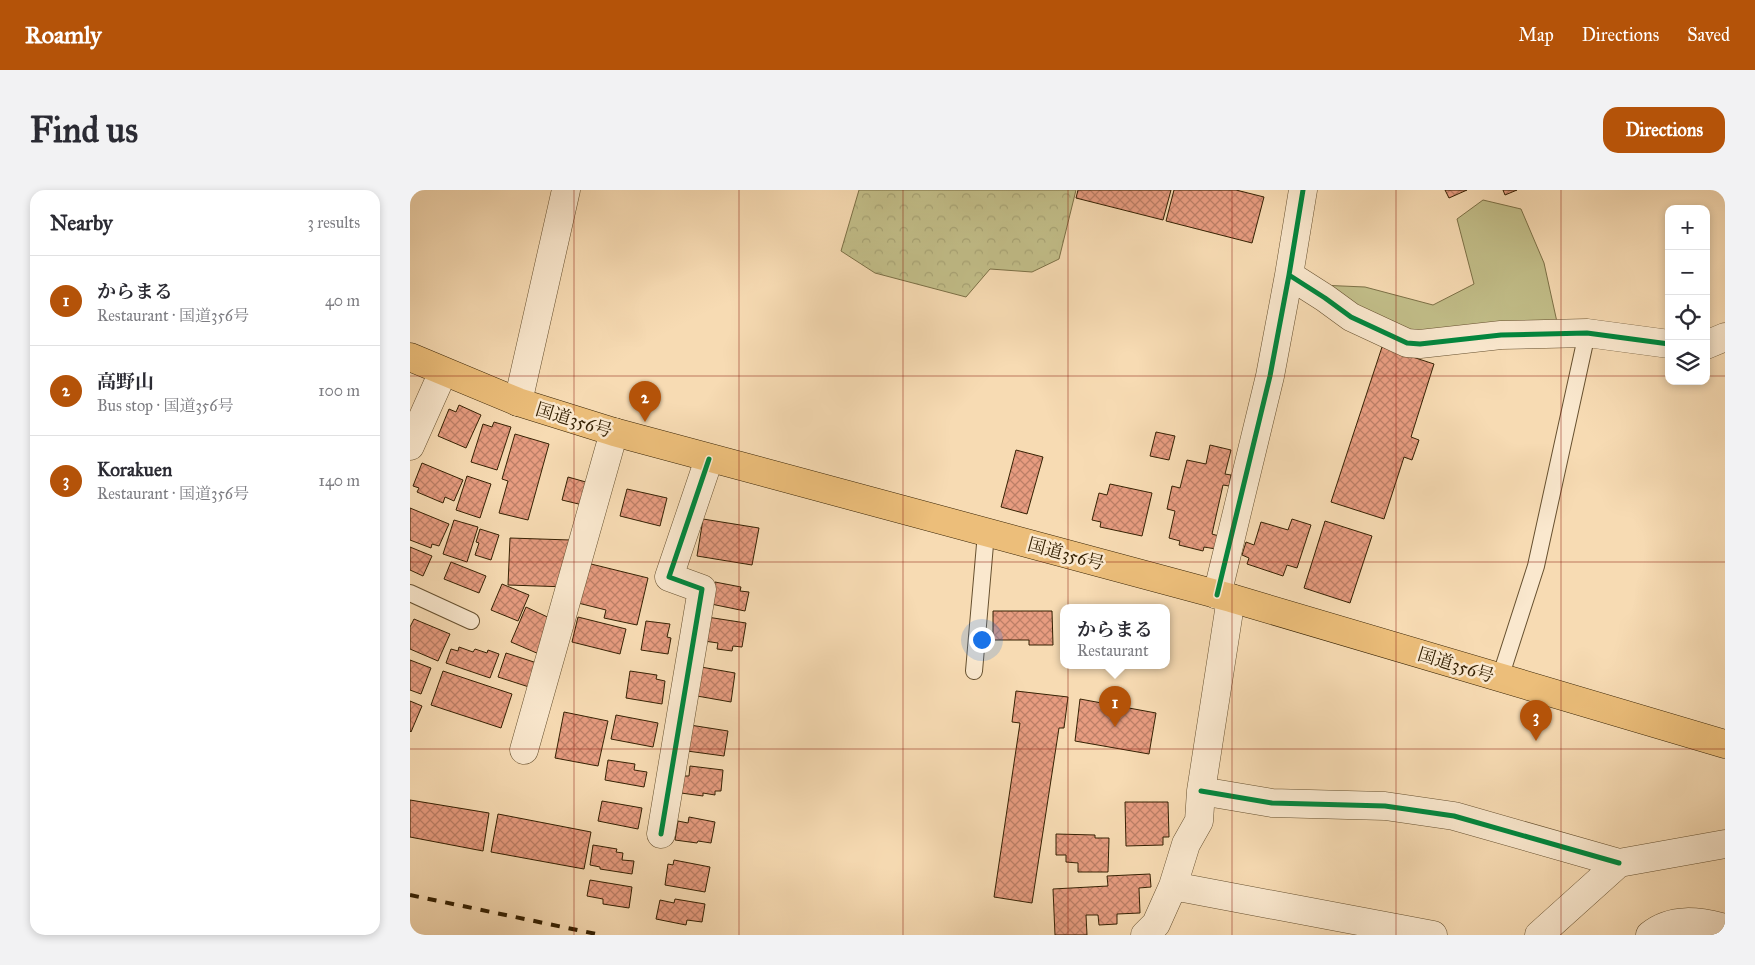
<!DOCTYPE html>
<meta charset="utf-8">
<style>
:root{--surface:#fff;--page:#f2f2f3;--text:#2b2b33;--muted:#7c7c81;--line:#e1e1e2;--accent:#b45309}
body{margin:0;font-family:"IM FELL Great Primer","Noto Serif JP",serif;background:var(--page);color:var(--text)}
.controls{position:absolute;right:15px;top:15px;display:grid;overflow:hidden;border-radius:10px;box-shadow:0 2px 8px #0003}
.controls button{width:45px;height:45px;display:grid;place-items:center;padding:0;border:0;border-bottom:1px solid var(--line);background:var(--surface);color:var(--text);font:25px sans-serif}
.you{position:absolute;left:571px;top:449px;width:18px;height:18px;margin:-12px;border:4px solid #fff;border-radius:50%;background:#1a73e8;box-shadow:0 0 0 8px #1a73e833}
.badge{display:grid;place-items:center;width:32px;height:32px;border-radius:50%;background:var(--accent);color:#fff;font-size:16px;font-weight:700}
.pin{position:absolute;translate:-50% -41px;filter:drop-shadow(0 1px 2px #0008)}
.pin::after{content:'';position:absolute;top:26px;width:18px;height:15px;background:inherit;clip-path:polygon(0 0,100% 0,50% 100%)}
.popup{position:absolute;left:650px;top:414px;width:110px;height:65px;box-sizing:border-box;display:grid;place-content:center;border-radius:10px;background:var(--surface);filter:drop-shadow(0 1px 4px #0005);font-size:16px;white-space:nowrap;color:var(--muted)}
.popup b{font-size:19px;color:var(--text)}
.popup::after{content:'';position:absolute;left:50%;top:100%;margin-left:-10px;border:10px solid transparent;border-top-color:var(--surface)}
.list{margin:0;padding:0;list-style:none}
h2{display:flex;justify-content:space-between;align-items:center;height:65px;margin:0;padding:0 20px;font-size:21px}
h2 small{font-size:16px;font-weight:400;color:var(--muted)}
.list li{display:grid;grid-template-columns:32px 1fr auto;gap:15px;align-items:center;box-sizing:border-box;height:90px;padding:0 20px;border-top:1px solid var(--line)}
.list b{display:block;font-size:19px;white-space:nowrap}
.list p{margin:0;font-size:16px;white-space:nowrap;color:var(--muted)}
.list em{font-size:16px;font-style:normal;color:var(--muted)}
.icon{flex:none;width:28px;height:28px;fill:none;stroke:currentColor;stroke-width:2;stroke-linecap:round;stroke-linejoin:round}
.map{position:relative;flex:none;width:1315px;height:745px;overflow:hidden;border-radius:15px}
header{display:flex;align-items:center;gap:30px;box-sizing:border-box;height:70px;padding:0 25px;background:var(--accent);color:#fff}
header strong{font-size:24px}
nav{display:flex;gap:28px;margin-inline-start:auto;font-size:18px}
.intro{display:flex;align-items:center;justify-content:space-between;box-sizing:border-box;height:120px;padding:0 30px}
h1{margin:0;font-size:35px}
.button{padding:12px 22px;border-radius:15px;background:var(--accent);color:#fff;font-size:18px;font-weight:700}
main{display:flex;gap:30px;padding:0 30px}
aside{flex:1;background:var(--surface);border-radius:15px;box-shadow:0 2px 8px #0003}
.map>svg:first-child{display:block}
.grass{fill:#c2be89;stroke:#7c7046}
.forest{fill:url(#forest-crowns);stroke:#7c7046}
.building{fill:url(#building-cross-hatch);stroke:#352103}
.lines{fill:none;stroke-linecap:round;stroke-linejoin:round}
.service-casing{stroke:#66502f;stroke-width:18}
.minor-casing{stroke:#66502f;stroke-width:29}
.trunk-casing{stroke:#352103;stroke-width:29}
.service{stroke:#fae8ce;stroke-width:16}
.minor{stroke:#fae8ce;stroke-width:28}
.trunk{stroke:#ecbe7a;stroke-width:28}
.rail{stroke:#352103;stroke-width:4;stroke-dasharray:9 9;stroke-linecap:butt}
.cycleway-casing{stroke:#fae8ce;stroke-width:8}
.cycleway{stroke:#00873e;stroke-width:5}
.grid{fill:none;stroke:#8f2418;stroke-width:1;stroke-opacity:0.55}
.labels{text-anchor:middle;dominant-baseline:central;stroke-width:5;stroke-linejoin:round;paint-order:stroke}
.street-label{font-size:18px;fill:#352103;stroke:#fae8ce}
</style>
<header>
<strong>Roamly</strong>
<nav><a>Map</a><a>Directions</a><a>Saved</a></nav>
</header>
<div class="intro"><h1>Find us</h1><a class="button">Directions</a></div>
<main>
<aside>
<h2>Nearby<small>3 results</small></h2>
<ul class="list">
<li><span class="badge">1</span><div><b>からまる</b><p>Restaurant · 国道356号</p></div><em>40 m</em></li>
<li><span class="badge">2</span><div><b>高野山</b><p>Bus stop · 国道356号</p></div><em>100 m</em></li>
<li><span class="badge">3</span><div><b>Korakuen</b><p>Restaurant · 国道356号</p></div><em>140 m</em></li>
</ul>
</aside>
<div class="map">
<svg width="1315" height="745" viewBox="0 0 1315 745">
<defs>
<pattern id="forest-crowns" width="20" height="18" patternUnits="userSpaceOnUse" patternTransform="scale(1.25)"><rect width="20" height="18" fill="#c2be89"/><path d="M2 6a3 3 0 1 1 6 0M12 15a3 3 0 1 1 6 0" fill="none" stroke="#a7a375"/></pattern>
<pattern id="building-cross-hatch" width="8" height="8" patternUnits="userSpaceOnUse" patternTransform="scale(1.25)"><rect width="8" height="8" fill="#e79c80"/><path d="M0 0l8 8M0 8l8-8" fill="none" stroke="#bc7f67"/></pattern>
</defs>
<rect width="100%" height="100%" fill="#f7dbb3"/>
<filter id="stains"><feTurbulence type="fractalNoise" baseFrequency=".004" numOctaves="4"/><feColorMatrix values="0 0 0 0 .2 0 0 0 0 .09 0 0 0 0 .02 0 0 0 .5 -.17"/></filter>
<radialGradient id="worn" r=".72"><stop offset=".6" stop-color="#630" stop-opacity="0"/><stop offset="1" stop-color="#630" stop-opacity=".3"/></radialGradient>
<path class="grass" d="M 1073,10 L 1111,19 L 1134,73 L 1147,132 L 1003,147 L 909,95 L 955,97 L 1023,115 L 1064,94 L 1047,29 Z"/>
<path class="forest" d="M 449,0 L 666,0 L 649,69 L 622,82 L 580,79 L 556,107 L 465,83 L 431,61 Z"/>
<path class="building" d="M 668,0 L 761,0 L 753,30 L 666,8 Z
M 764,0 L 826,0 L 854,7 L 842,53 L 756,31 Z
M 1035,0 L 1057,0 L 1039,8 Z
M 1093,0 L 1107,0 L 1095,5 Z
M 972,157 L 1024,174 L 1001,247 L 1009,250 L 1002,270 L 994,267 L 974,329 L 921,312 Z
M 49,215 L 71,225 L 56,258 L 28,246 L 39,219 L 46,222 Z
M 84,232 L 101,237 L 87,280 L 61,272 L 73,234 L 82,237 Z
M 746,242 L 765,246 L 759,270 L 740,266 Z
M 105,244 L 139,254 L 118,330 L 89,323 L 98,291 L 92,289 Z
M 800,255 L 821,260 L 815,284 L 821,285 L 819,296 L 813,295 L 802,344 L 809,346 L 806,359 L 794,357 L 793,361 L 769,355 L 770,351 L 759,348 L 765,321 L 757,319 L 762,296 L 770,298 L 777,270 L 796,274 Z
M 606,260 L 633,267 L 617,324 L 591,317 Z
M 12,273 L 53,290 L 44,311 L 35,307 L 33,313 L 7,302 L 9,298 L 3,296 Z
M 57,286 L 81,294 L 70,328 L 46,320 Z
M 158,287 L 183,294 L 177,316 L 152,310 Z
M 700,294 L 742,303 L 732,346 L 690,337 L 691,332 L 682,330 L 689,303 L 697,305 Z
M 217,299 L 257,308 L 250,336 L 210,326 Z
M 0,318 L 39,334 L 29,356 L 22,354 L 21,358 L 0,350 Z
M 293,329 L 349,338 L 342,375 L 287,366 Z
M 882,329 L 901,335 L 887,378 L 877,375 L 873,386 L 837,374 L 839,368 L 832,365 L 836,352 L 844,355 L 851,332 L 878,340 Z
M 44,330 L 68,337 L 57,372 L 33,364 Z
M 915,331 L 962,346 L 940,413 L 894,398 Z
M 70,339 L 89,345 L 81,370 L 65,365 L 69,353 L 66,352 Z
M 100,348 L 160,350 L 158,397 L 98,395 Z
M 0,357 L 22,366 L 13,386 L 0,380 Z
M 41,372 L 76,386 L 69,403 L 34,389 Z
M 177,373 L 238,388 L 227,435 L 194,428 L 196,420 L 168,413 Z
M 305,392 L 331,397 L 330,401 L 339,402 L 335,421 L 301,414 Z
M 92,394 L 119,405 L 108,431 L 81,420 Z
M 116,417 L 144,430 L 129,464 L 101,452 Z
M 583,421 L 642,421 L 643,455 L 619,455 L 619,450 L 583,450 Z
M 168,427 L 216,439 L 210,464 L 162,452 Z
M 297,427 L 336,433 L 332,457 L 323,456 L 322,461 L 307,459 L 308,453 L 294,451 Z
M 4,429 L 40,444 L 28,471 L 0,459 L 0,437 Z
M 236,431 L 260,434 L 257,447 L 261,448 L 258,464 L 231,460 Z
M 49,457 L 63,462 L 65,459 L 77,463 L 78,460 L 89,464 L 80,488 L 36,473 L 41,459 L 48,461 Z
M 96,463 L 127,473 L 119,497 L 88,487 Z
M 0,470 L 21,478 L 11,504 L 0,500 Z
M 291,477 L 325,483 L 321,512 L 287,506 Z
M 33,481 L 102,504 L 91,538 L 21,515 Z
M 220,481 L 247,485 L 246,489 L 255,491 L 252,514 L 216,508 Z
M 606,501 L 658,507 L 654,538 L 649,538 L 622,713 L 584,707 L 610,533 L 602,532 Z
M 670,509 L 746,523 L 739,564 L 665,551 Z
M 0,511 L 12,516 L 1,542 L 0,541 Z
M 154,522 L 198,531 L 188,576 L 145,568 Z
M 206,525 L 248,533 L 243,557 L 201,549 Z
M 280,535 L 318,541 L 314,566 L 277,561 Z
M 198,570 L 225,574 L 224,580 L 237,582 L 234,597 L 195,590 Z
M 280,576 L 313,580 L 311,601 L 305,601 L 305,605 L 293,603 L 293,606 L 271,603 L 273,586 L 279,586 Z
M 0,610 L 79,623 L 73,661 L 0,647 Z
M 192,611 L 232,618 L 228,639 L 188,631 Z
M 715,612 L 758,612 L 759,647 L 753,647 L 753,655 L 716,656 Z
M 88,624 L 181,642 L 174,679 L 81,662 Z
M 279,627 L 305,632 L 301,653 L 288,651 L 287,653 L 265,650 L 268,631 L 278,633 Z
M 646,644 L 685,645 L 685,648 L 699,648 L 698,682 L 668,682 L 668,673 L 656,672 L 656,665 L 646,665 Z
M 183,655 L 207,659 L 206,662 L 213,663 L 212,670 L 224,671 L 222,684 L 190,679 L 190,677 L 180,675 Z
M 264,670 L 300,677 L 295,702 L 255,695 L 258,674 L 263,675 Z
M 740,684 L 741,697 L 729,698 L 730,723 L 707,724 L 707,734 L 689,735 L 688,725 L 676,725 L 677,745 L 645,745 L 643,699 L 698,696 L 697,686 Z
M 180,690 L 222,697 L 219,718 L 193,714 L 193,709 L 177,706 Z
M 265,709 L 295,714 L 292,732 L 277,730 L 276,735 L 246,729 L 250,710 L 264,713 Z"/>
<g class="lines">
<g class="service-casing">
<path id="service" d="M 0,403 L 61,431
M 564,481 L 576,343
M 1090,488 L 1126,376 L 1177,143"/>
</g>
<g class="minor-casing">
<path id="minor" d="M 893,0 L 879,85 L 915,108 L 941,127 L 997,153 L 1010,154 L 1091,145 L 1177,143 L 1259,154
M 1296,155 L 1315,147
M 108,212 L 156,0
M 0,256 L 33,182
M 807,405 L 860,186 L 879,85
M 114,560 L 204,242
M 791,601 L 862,613 L 975,616 L 1044,626 L 1209,673
M 251,644 L 292,399 L 259,387 L 299,269
M 763,696 L 776,654 L 789,631 L 791,601 L 821,408
M 735,745 L 746,734 L 763,696 L 1023,745
M 1129,745 L 1209,673 L 1315,654
M 1240,745 C 1262,727 1289,731 1315,738"/>
</g>
<g class="trunk-casing">
<path id="trunk" d="M 0,167 L 108,212 L 204,242 L 821,408 L 1315,554"/>
</g>
<use href="#service" class="service"/>
<use href="#minor" class="minor"/>
<use href="#trunk" class="trunk"/>
<path class="rail" d="M 0,705 L 191,745"/>
<g class="cycleway-casing">
<path id="cycleway" d="M 893,0 L 879,85 L 915,108 L 941,127 L 997,153 L 1010,154 L 1091,145 L 1177,143 L 1259,154
M 807,405 L 860,186 L 879,85
M 791,601 L 862,613 L 975,616 L 1044,626 L 1209,673
M 251,644 L 292,399 L 259,387 L 299,269"/>
</g>
<use href="#cycleway" class="cycleway"/>
</g>
<path class="grid" d="M 164,0 L 164,745M 329,0 L 329,745M 493,0 L 493,745M 658,0 L 658,745M 822,0 L 822,745M 986,0 L 986,745M 1151,0 L 1151,745M 0,186 L 1259,186M 1296,186 L 1315,186M 0,372 L 1315,372M 0,559 L 1315,559"/>
<g class="labels">
<g class="street-label">
<text transform="translate(164 230) rotate(17)">国道356号</text>
<text transform="translate(656 364) rotate(15)">国道356号</text>
<text transform="translate(1046 475) rotate(17)">国道356号</text>
</g>
</g>
<rect width="100%" height="100%" filter="url(#stains)"/>
<rect width="100%" height="100%" fill="url(#worn)"/>
</svg>
<div class="controls">
<button>+</button>
<button>−</button>
<button><svg class="icon" aria-label="locate" viewBox="0 0 24 24"><circle cx="12" cy="12" r="6"/><path d="M12 2v4M12 18v4M2 12h4M18 12h4"/></svg></button>
<button><svg class="icon" aria-label="layers" viewBox="0 0 24 24"><path d="M12 4l9 5-9 5-9-5zM3 14l9 5 9-5"/></svg></button>
</div>
<div class="you"></div>
<div class="pin badge" style="left:705px;top:537px">1</div>
<div class="popup"><b>からまる</b>Restaurant</div>
<div class="pin badge" style="left:235px;top:232px">2</div>
<div class="pin badge" style="left:1126px;top:551px">3</div>
</div>
</main>
